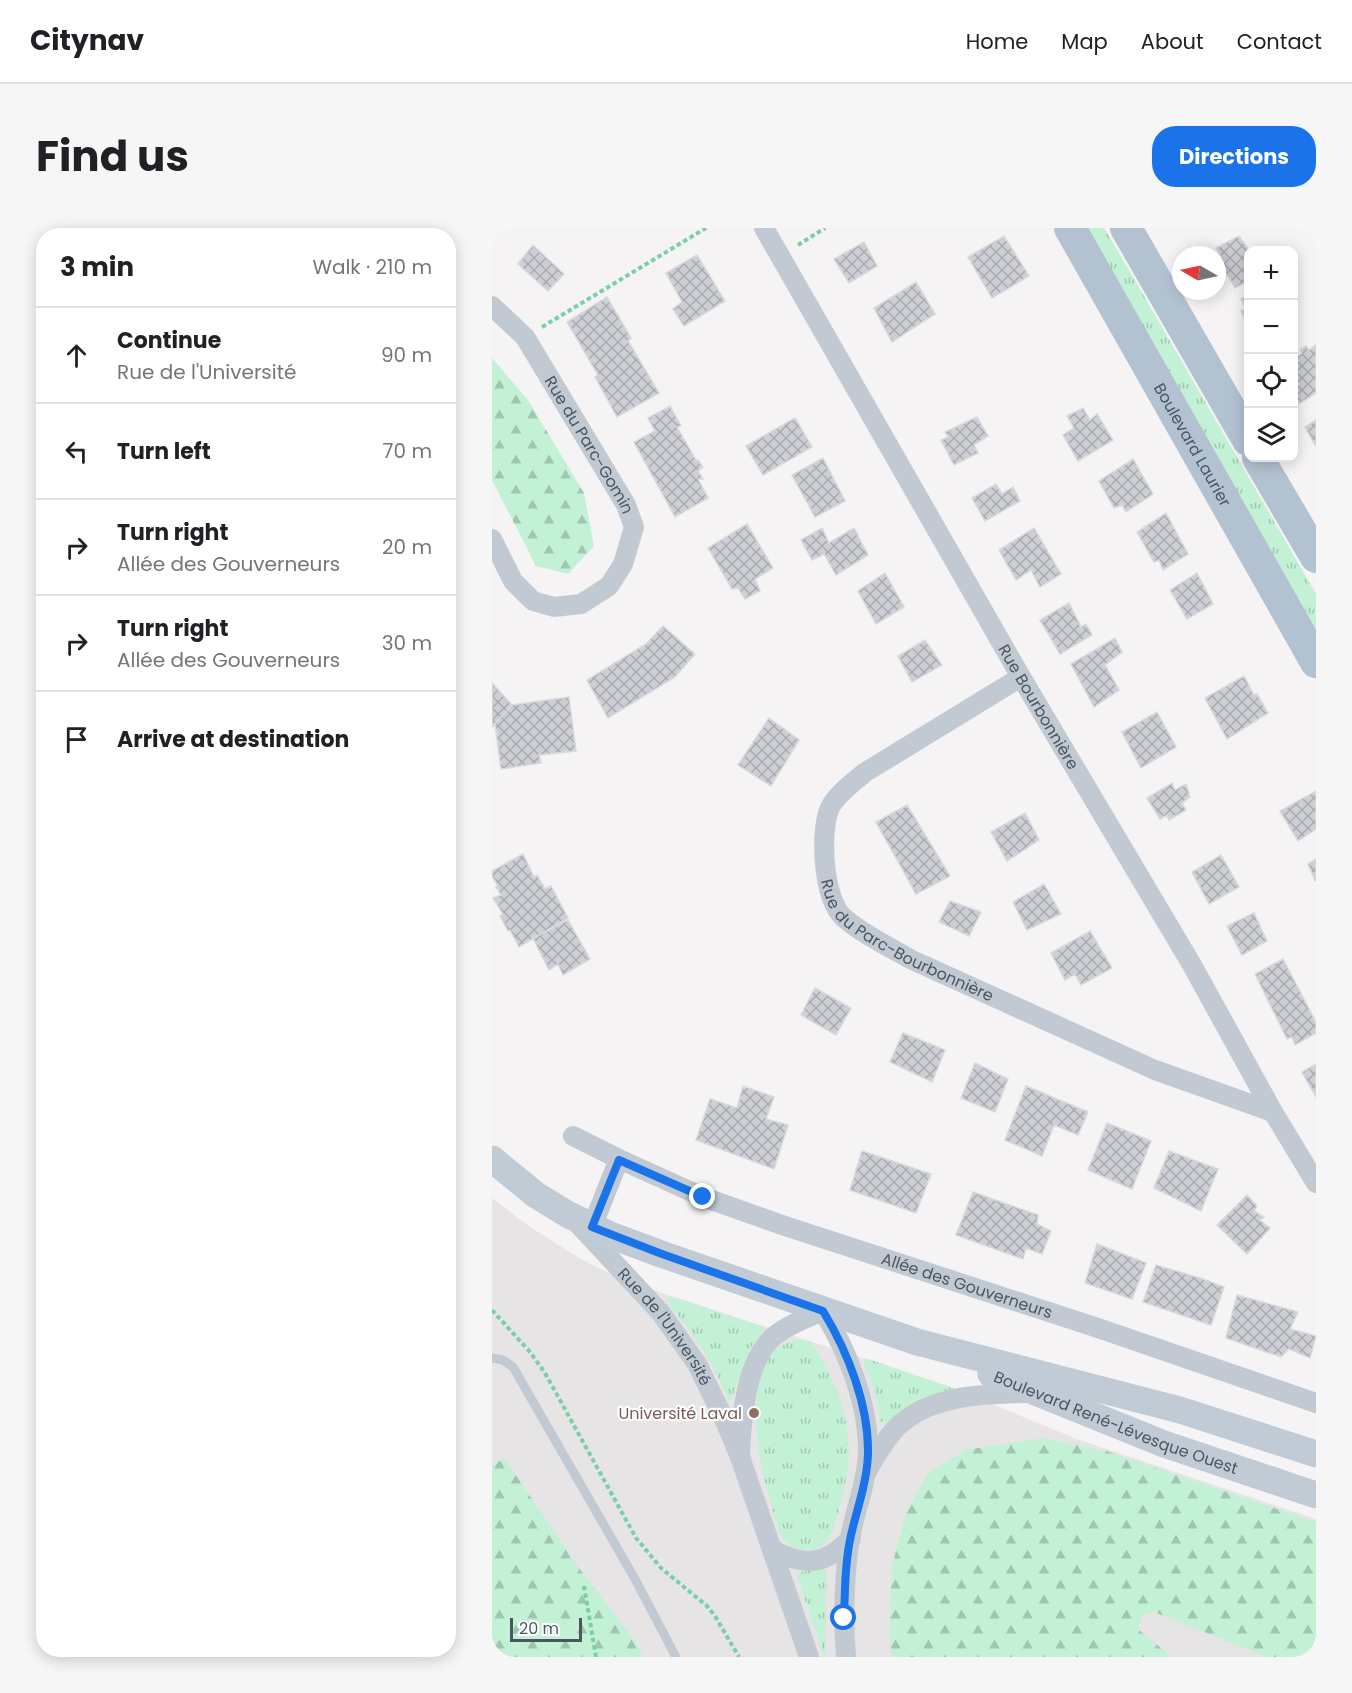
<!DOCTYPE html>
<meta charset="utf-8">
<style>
:root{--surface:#fff;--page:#f6f6f6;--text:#202124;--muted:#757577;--line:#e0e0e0;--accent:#1a73e8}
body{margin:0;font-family:Poppins,sans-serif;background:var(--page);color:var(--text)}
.controls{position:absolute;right:18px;top:18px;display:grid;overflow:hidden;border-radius:12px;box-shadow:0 3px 15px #0003}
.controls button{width:54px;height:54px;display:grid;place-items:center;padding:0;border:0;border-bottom:2px solid var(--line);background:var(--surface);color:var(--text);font:30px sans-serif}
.compass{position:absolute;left:680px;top:18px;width:54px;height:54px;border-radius:50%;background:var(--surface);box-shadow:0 3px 15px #0003;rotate:279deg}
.scale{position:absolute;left:18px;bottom:15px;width:72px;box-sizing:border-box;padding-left:6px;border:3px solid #4a5661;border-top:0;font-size:16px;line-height:21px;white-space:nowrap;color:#4a5661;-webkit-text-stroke:4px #fff;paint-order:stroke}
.stop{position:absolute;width:18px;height:18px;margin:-14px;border:4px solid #1a73e8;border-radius:50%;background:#fff}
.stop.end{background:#1a73e8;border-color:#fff;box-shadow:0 2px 6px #0008}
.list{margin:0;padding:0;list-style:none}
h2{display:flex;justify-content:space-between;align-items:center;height:78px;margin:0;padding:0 24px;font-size:26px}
h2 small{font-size:20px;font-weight:400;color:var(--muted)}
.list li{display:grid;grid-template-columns:39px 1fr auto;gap:18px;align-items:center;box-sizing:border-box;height:96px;padding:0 24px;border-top:2px solid var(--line)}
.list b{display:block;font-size:22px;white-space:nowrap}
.list p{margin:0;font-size:20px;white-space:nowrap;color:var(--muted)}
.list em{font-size:20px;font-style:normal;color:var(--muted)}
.icon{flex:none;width:33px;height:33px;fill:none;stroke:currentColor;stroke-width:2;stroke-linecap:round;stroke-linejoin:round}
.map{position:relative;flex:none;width:824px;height:1429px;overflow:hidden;border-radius:24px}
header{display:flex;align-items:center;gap:36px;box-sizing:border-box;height:84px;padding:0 30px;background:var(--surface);border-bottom:2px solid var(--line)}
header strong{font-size:28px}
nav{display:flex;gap:33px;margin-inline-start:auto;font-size:21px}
.intro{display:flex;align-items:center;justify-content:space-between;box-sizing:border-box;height:144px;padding:0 36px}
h1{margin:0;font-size:42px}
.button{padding:15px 27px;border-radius:24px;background:var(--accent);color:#fff;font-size:21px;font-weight:700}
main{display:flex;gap:36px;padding:0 36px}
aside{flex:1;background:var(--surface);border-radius:24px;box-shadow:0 3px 15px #0003}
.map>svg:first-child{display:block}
.education{fill:#e6e4e5}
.grass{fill:url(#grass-tufts)}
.forest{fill:url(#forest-firs)}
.building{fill:url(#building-cross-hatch);stroke:#d7d9de;stroke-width:1.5}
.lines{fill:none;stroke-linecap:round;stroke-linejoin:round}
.path{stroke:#7ad0a6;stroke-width:4;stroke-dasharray:4.5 3;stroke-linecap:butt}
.service{stroke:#c1cad2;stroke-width:9}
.minor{stroke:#c1cad2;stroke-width:20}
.secondary{stroke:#c1cbd6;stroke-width:27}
.primary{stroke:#b3c2d1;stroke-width:32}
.route{stroke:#1a73e8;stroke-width:8}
.education-dot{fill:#8d6e63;stroke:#fff;stroke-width:2}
.labels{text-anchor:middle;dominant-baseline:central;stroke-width:4.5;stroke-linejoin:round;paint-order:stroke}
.street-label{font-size:16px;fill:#4a5661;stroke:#fff}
.education-label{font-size:16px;fill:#785e54;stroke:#fff;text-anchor:end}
</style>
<header>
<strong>Citynav</strong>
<nav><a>Home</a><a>Map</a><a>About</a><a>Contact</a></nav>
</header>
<div class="intro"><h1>Find us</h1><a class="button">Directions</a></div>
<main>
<aside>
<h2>3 min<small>Walk · 210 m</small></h2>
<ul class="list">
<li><svg class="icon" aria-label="ahead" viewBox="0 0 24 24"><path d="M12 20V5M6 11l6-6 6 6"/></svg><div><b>Continue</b><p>Rue de l'Université</p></div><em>90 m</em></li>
<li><svg class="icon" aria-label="left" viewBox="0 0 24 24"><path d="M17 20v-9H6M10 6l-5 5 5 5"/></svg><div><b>Turn left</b></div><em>70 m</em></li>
<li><svg class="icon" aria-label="right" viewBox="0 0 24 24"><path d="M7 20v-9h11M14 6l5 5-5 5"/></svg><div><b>Turn right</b><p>Allée des Gouverneurs</p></div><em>20 m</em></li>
<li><svg class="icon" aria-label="right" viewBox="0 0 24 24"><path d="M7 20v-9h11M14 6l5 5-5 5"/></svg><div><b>Turn right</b><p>Allée des Gouverneurs</p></div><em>30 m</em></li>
<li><svg class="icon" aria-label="arrive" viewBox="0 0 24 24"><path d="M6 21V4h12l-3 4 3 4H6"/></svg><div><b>Arrive at destination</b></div></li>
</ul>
</aside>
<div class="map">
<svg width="824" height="1429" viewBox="0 0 824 1429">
<defs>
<pattern id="grass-tufts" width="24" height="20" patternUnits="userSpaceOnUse" patternTransform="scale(1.5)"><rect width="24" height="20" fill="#c3f1d5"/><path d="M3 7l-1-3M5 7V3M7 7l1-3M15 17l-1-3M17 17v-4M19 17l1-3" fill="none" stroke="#a0c6b0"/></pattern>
<pattern id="forest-firs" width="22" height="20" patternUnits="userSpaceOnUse" patternTransform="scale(1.5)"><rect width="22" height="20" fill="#c3f1d5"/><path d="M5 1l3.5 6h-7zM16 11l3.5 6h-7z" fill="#a0c6b0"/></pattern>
<pattern id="building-cross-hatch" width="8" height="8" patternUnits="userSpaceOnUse" patternTransform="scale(1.5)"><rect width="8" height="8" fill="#cdcfd5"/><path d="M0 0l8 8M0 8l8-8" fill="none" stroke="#a8abb0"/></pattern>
</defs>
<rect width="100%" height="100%" fill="#f5f3f3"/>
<path class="education" d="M 0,970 L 38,999 L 87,1030 L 131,1052 L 461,1160 L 585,1211 L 824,1291 L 824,1429 L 0,1429 Z"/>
<path class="grass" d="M 592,0 L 612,0 L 637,42 L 824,366 L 824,401 Z
M 177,1068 L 273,1099 L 257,1122 L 239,1172 L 236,1172 C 222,1135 200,1103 174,1073 Z
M 307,1112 L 319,1114 C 345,1151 363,1200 355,1246 C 352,1262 343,1310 330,1318 C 324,1322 319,1322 312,1322 C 304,1322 298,1319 293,1313 C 285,1303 282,1286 279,1275 C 269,1243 264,1214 264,1181 C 265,1147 269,1119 307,1112 Z
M 373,1130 L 462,1160 L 462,1162 L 423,1174 L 395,1196 L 388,1193 L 382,1161 L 371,1133 Z
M 332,1341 L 335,1343 L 333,1398 L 334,1429 L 332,1429 L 305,1348 L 308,1344 Z"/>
<path class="forest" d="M 0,130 L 36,172 L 92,265 L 102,318 L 76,346 L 44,338 L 0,252 Z
M 551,1210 L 614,1223 L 824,1294 L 824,1429 L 775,1429 L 662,1384 L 650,1388 L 646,1401 L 680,1429 L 400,1429 L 397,1404 L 400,1338 L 414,1285 L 435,1246 L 473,1222 Z
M 12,1230 L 87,1340 L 145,1416 L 151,1429 L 0,1429 L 0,1238 Z"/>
<path class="building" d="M 512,8 L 537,48 L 500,70 L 476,29 Z
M 747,8 L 757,22 L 756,53 L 743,60 L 735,46 L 732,48 L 725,34 L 730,30 L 724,20 Z
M 372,14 L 385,38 L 357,55 L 342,31 Z
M 41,17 L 72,46 L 56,63 L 26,36 Z
M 205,27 L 233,73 L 192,98 L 181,81 L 190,74 L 174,45 Z
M 424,54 L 443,86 L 400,114 L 382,80 Z
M 756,68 L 756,98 L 749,83 L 754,81 L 749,71 Z
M 115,69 L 139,110 L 136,113 L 167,165 L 125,189 L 103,149 L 106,147 L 75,94 Z
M 824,117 L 824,165 L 802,179 L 802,131 L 810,125 L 808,122 L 814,118 L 817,122 Z
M 178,178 L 189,198 L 185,199 L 204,232 L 206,232 L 211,239 L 206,243 L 211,251 L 206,251 L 216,270 L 183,289 L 142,214 L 163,203 L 156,190 Z
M 591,180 L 598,192 L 605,186 L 621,212 L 586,233 L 571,207 L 582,200 L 575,188 Z
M 485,189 L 496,208 L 482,217 L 486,225 L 462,237 L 449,212 L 456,209 L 453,204 Z
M 303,190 L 320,219 L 271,247 L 254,218 Z
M 824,192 L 824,219 L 813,199 Z
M 331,230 L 353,273 L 323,289 L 300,247 Z
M 641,231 L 661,266 L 634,284 L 630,277 L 622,280 L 607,253 Z
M 504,256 L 510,266 L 521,259 L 528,273 L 493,293 L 480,270 Z
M 674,285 L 696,326 L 671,342 L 667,332 L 662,334 L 645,304 Z
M 255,296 L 281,340 L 263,351 L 268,363 L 253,371 L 246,360 L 240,361 L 216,320 Z
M 330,300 L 337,315 L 362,300 L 376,327 L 344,347 L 332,326 L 320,332 L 309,312 Z
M 542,300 L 569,346 L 548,359 L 539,342 L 524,352 L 507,322 Z
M 393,345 L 412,379 L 384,396 L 366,363 Z
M 705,345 L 721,376 L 695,391 L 678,362 Z
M 577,375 L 589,399 L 594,396 L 600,407 L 568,426 L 548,392 Z
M 171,398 L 203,426 L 183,449 L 116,490 L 95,452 L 154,416 Z
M 623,410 L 630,424 L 613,437 L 627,462 L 602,479 L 579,436 Z
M 433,412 L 450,437 L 420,454 L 406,428 Z
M 752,448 L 762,467 L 765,466 L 776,485 L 735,511 L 713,470 Z
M 0,455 L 20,477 L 0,499 Z
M 77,469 L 84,523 L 47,527 L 49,535 L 9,541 L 3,496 L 20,477 Z
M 665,484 L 684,519 L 649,540 L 630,504 Z
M 277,490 L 307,512 L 279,558 L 246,537 Z
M 680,555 L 683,562 L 694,556 L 698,569 L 690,575 L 694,582 L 677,592 L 675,587 L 668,591 L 655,570 Z
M 824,563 L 824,601 L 806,613 L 788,583 Z
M 415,577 L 458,648 L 424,666 L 384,594 Z
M 533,585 L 547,612 L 515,633 L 499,604 Z
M 31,626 L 42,649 L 45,647 L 53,661 L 59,658 L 76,690 L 27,719 L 18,702 L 16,703 L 8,688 L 11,686 L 1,670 L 9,667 L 4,659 L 6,658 L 0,648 L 0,643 Z
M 729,627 L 747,659 L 717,676 L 700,644 Z
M 824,631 L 824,652 L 823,653 L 816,636 Z
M 552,656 L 569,686 L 535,702 L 521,674 Z
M 458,673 L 489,684 L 477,708 L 447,694 Z
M 762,685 L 775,713 L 750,727 L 735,698 Z
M 76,692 L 98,731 L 71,747 L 66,736 L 57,742 L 41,710 Z
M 598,703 L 620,740 L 589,757 L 583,746 L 573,752 L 559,725 Z
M 791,731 L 824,794 L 824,805 L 803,817 L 800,809 L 795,811 L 763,746 Z
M 323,760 L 359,780 L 344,807 L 309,787 Z
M 411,805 L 453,822 L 440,854 L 398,834 Z
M 483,835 L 516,851 L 503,884 L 469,870 Z
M 824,836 L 824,869 L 810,844 Z
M 251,858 L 282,869 L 274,891 L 296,897 L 282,941 L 204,912 L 218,871 L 245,880 Z
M 534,858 L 596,884 L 586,907 L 562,897 L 550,928 L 513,912 Z
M 615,895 L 659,913 L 640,961 L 596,942 Z
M 370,923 L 439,946 L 424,985 L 358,962 Z
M 677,923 L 726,941 L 709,983 L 662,960 Z
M 481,964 L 546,987 L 545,996 L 559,1003 L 550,1026 L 534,1020 L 531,1031 L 464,1007 Z
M 755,967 L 765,978 L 762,983 L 772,989 L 768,992 L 778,1000 L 755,1026 L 725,997 Z
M 605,1016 L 654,1035 L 640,1071 L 593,1055 Z
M 664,1037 L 708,1050 L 732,1059 L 719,1097 L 651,1074 Z
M 745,1067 L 806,1084 L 798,1101 L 824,1108 L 818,1130 L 797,1121 L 789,1129 L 734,1110 Z"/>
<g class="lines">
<path class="path" d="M 306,17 L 333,0
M 50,99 L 214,0
M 0,1082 L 38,1124 L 53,1145 L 144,1310 L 169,1340 L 215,1378 L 223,1388 L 247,1429
M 92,1358 L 104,1429"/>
<path class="service" d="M 0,1130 L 11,1132 L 21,1139 L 143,1351 L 184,1429"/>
<g class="minor">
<path id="s1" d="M 272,0 L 529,449 L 700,737 L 781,884 L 824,955"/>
<path id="s2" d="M 0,78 L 33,109 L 134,277 L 142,299 L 131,336 L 117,358 L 89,376 L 62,379 L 41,373 L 21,353 L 0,311"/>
<path id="s3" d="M 529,449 L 372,545 C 362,554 342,568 337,582 C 328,606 331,670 351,689 C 370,706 396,718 418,731 L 663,842 L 781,884"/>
<path id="s4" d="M 81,908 L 127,931 L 211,969 L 290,997 L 606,1100 L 824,1175"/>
<path id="s5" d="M 86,996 L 169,1085 L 205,1136 L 233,1193 L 248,1229 L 317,1429"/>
<path d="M 100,999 L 127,931"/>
<path d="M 248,1229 C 249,1193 253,1134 281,1109 C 295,1097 315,1090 331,1083 C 356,1124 377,1177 376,1225 C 375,1254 363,1282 358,1310 C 352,1349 351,1390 354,1429"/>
<path d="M 375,1243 C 384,1228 392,1213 404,1200 C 438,1166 493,1166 537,1165"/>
<path d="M 281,1322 C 312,1339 335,1337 359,1310"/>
</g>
<g class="secondary">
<path d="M 0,931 L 44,967 L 75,986 L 118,1007 L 169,1026 L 425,1114 L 688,1182 L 824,1226"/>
<path id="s6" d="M 499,1146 L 672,1216 L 824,1267"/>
</g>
<g class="primary">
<path id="s7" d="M 578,0 L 824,434"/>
<path d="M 634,0 L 756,212"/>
<path d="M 766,230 L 824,329"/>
</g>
</g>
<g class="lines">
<path class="route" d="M 211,969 L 127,932 L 100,999 L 170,1026 L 331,1083 C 356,1124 377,1178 376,1226 C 375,1254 365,1281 359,1307 C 353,1334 353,1362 352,1390"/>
</g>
<circle class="education-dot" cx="262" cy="1185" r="6"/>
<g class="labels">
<g class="street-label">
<text stroke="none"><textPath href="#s7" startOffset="249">Boulevard Laurier</textPath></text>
<text stroke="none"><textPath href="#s2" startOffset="171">Rue du Parc-Gomin</textPath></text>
<text stroke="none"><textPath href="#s1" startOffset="552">Rue Bourbonnière</textPath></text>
<text stroke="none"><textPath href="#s3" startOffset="411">Rue du Parc-Bourbonnière</textPath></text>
<text stroke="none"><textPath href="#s4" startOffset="422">Allée des Gouverneurs</textPath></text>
<text stroke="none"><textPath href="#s5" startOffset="135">Rue de l'Université</textPath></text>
<text stroke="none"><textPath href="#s6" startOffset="134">Boulevard René-Lévesque Ouest</textPath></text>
</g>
<g class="education-label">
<text x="250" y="1185">Université Laval</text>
</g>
</g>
</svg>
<div class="controls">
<button>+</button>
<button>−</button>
<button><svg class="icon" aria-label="locate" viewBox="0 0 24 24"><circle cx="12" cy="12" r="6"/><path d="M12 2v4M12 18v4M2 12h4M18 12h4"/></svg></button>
<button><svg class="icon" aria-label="layers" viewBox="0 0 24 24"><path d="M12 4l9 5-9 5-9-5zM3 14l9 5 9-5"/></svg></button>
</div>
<svg class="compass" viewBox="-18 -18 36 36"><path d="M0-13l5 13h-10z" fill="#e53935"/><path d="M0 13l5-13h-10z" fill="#757577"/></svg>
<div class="scale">20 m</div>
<div class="stop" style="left:352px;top:1390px"></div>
<div class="stop end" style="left:211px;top:969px"></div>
</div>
</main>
